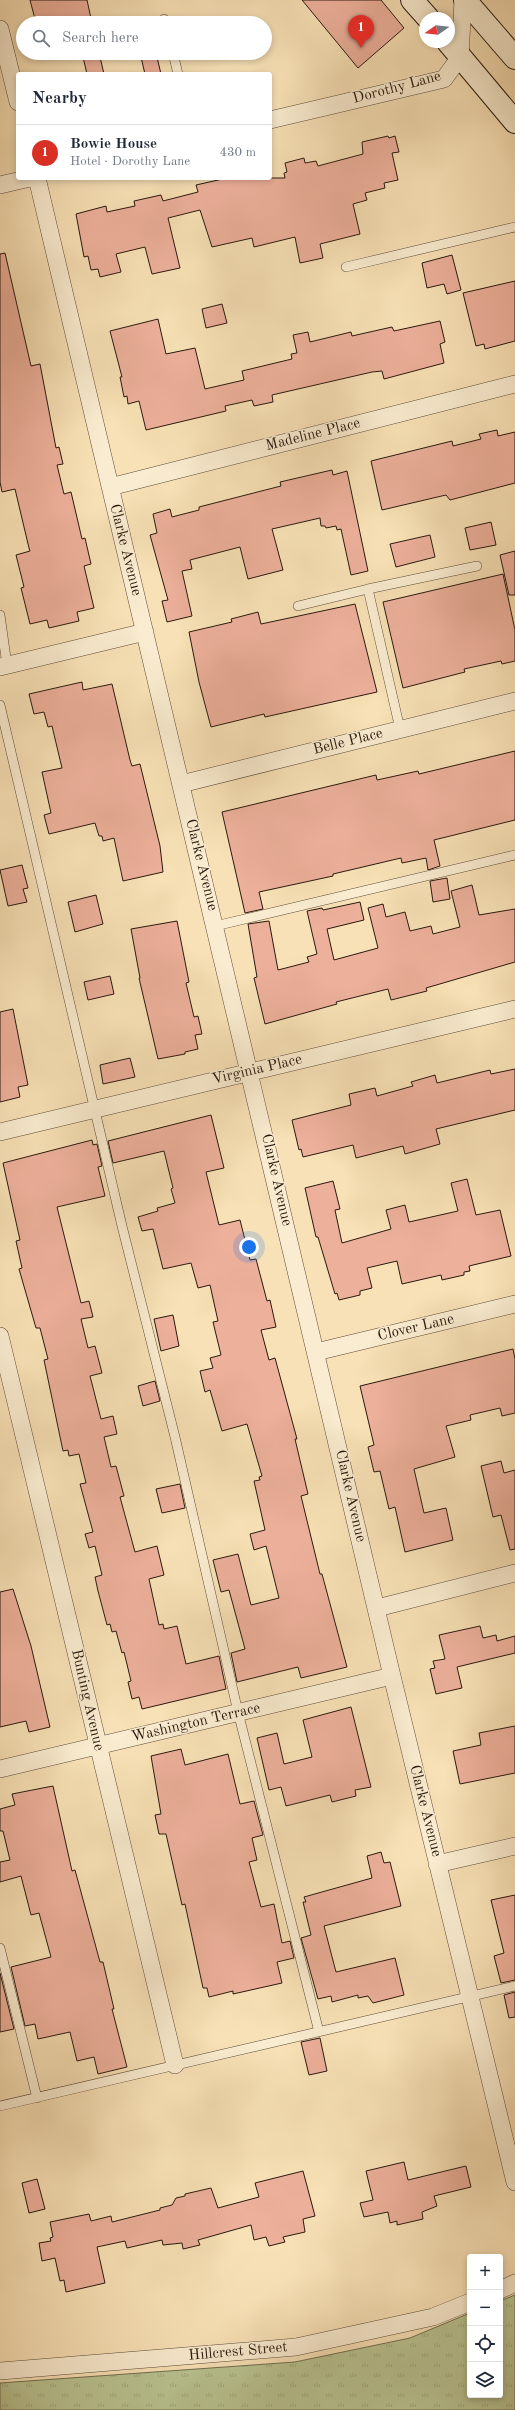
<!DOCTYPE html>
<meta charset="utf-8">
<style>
:root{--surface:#fff;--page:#f6f6f7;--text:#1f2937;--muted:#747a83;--line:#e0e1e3;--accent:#d93025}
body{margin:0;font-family:"Old Standard TT",serif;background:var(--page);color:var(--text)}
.controls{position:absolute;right:12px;bottom:12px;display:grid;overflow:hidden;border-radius:4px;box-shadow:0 2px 6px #0003}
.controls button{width:36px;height:36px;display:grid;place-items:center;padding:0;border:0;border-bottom:1px solid var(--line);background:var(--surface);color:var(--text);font:20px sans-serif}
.compass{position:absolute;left:419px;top:12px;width:36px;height:36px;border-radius:50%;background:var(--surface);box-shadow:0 2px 6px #0003;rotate:256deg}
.you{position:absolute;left:249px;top:1247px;width:14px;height:14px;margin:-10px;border:3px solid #fff;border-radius:50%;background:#1a73e8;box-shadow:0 0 0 6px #1a73e833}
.badge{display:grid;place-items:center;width:26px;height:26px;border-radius:50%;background:var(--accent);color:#fff;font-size:13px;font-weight:700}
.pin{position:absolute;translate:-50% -33px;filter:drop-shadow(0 1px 2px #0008)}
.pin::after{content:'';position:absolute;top:21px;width:14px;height:12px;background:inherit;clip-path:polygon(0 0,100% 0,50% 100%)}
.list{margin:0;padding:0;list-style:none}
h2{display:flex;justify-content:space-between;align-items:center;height:52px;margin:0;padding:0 16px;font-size:17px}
h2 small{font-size:13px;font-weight:400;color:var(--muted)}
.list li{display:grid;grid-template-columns:26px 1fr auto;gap:12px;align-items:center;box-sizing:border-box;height:56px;padding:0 16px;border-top:1px solid var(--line)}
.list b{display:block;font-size:15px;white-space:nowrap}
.list p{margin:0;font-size:13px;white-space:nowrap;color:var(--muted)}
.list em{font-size:13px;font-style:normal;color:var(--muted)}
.icon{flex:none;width:22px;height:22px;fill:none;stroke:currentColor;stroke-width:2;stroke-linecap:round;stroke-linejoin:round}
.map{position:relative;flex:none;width:515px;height:2410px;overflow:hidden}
.search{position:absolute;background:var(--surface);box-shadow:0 2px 6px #0003;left:16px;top:16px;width:256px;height:44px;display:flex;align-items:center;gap:10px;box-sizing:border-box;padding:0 14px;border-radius:22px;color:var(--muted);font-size:15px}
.panel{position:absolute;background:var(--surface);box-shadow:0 2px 6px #0003;left:16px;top:72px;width:256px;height:108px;border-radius:4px}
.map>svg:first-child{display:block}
.grass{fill:url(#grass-tufts);stroke:#716e50}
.building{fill:#edb09b;stroke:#29190e}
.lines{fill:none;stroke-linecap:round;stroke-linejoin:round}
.lane-casing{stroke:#5d4b38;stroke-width:10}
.street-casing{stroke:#5d4b38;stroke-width:18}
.secondary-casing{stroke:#29190e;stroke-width:24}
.lane{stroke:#faecd0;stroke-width:9}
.street{stroke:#faecd0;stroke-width:17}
.secondary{stroke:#faecd0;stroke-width:22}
.labels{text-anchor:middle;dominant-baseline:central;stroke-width:3;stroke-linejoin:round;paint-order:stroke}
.street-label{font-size:15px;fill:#29190e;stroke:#faecd0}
</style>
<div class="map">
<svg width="515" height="2410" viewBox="0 0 515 2410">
<defs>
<pattern id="grass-tufts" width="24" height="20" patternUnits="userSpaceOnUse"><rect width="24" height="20" fill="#b9c391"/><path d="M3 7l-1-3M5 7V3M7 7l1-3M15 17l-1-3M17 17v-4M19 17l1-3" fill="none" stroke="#9fa77c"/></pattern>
</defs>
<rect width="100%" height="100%" fill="#f8e1b6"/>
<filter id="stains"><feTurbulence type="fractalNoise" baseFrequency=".005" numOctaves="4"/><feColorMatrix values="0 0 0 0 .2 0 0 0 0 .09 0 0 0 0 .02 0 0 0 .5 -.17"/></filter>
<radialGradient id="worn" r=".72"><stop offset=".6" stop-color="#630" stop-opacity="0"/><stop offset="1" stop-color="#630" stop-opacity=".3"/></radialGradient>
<path class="grass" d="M 515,2295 L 515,2410 L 0,2410 L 0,2383 L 295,2362 L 410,2338 L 470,2313 L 470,2395 L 500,2395 L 500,2301 Z"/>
<path class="building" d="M 30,0 L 87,0 L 92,23 L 36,23 Z
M 302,0 L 381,0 L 404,28 L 358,68 Z
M 82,53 L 99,53 L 104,74 L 87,74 Z
M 140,53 L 156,53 L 161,74 L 145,74 Z
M 388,136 L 389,138 L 395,136 L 399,152 L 392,153 L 398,180 L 384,183 L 385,188 L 365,193 L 367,200 L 353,204 L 360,234 L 320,244 L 323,258 L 300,263 L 295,237 L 254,247 L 252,238 L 212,247 L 200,210 L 168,218 L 180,268 L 152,274 L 145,247 L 116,254 L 121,272 L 100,277 L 98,269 L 91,270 L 88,256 L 84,257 L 76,214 L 106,206 L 107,212 L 135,206 L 134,201 L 161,195 L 163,201 L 198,192 L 196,185 L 227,178 L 285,178 L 284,173 L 287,172 L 285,163 L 304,158 L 305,163 L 316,161 L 318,166 L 363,154 L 362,142 Z
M 5,253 L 31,366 L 40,364 L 56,448 L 59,447 L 63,464 L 57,465 L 64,494 L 71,492 L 82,539 L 85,538 L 91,564 L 84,566 L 94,608 L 77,612 L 79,621 L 49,628 L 47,620 L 30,624 L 21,588 L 24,587 L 16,555 L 30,551 L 29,548 L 15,489 L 2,492 L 0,482 L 0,254 Z
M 452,255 L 461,290 L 447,294 L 444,284 L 427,288 L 422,263 Z
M 515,281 L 515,341 L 485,349 L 484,344 L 476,346 L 463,293 Z
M 222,304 L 227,323 L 206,328 L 202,309 Z
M 158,319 L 166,354 L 195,348 L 205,389 L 244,380 L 242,371 L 292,359 L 291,354 L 297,353 L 293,335 L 308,332 L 310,342 L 351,332 L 352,336 L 392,327 L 394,331 L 440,321 L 445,342 L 440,344 L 444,363 L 384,379 L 382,371 L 372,372 L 272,395 L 273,402 L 254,406 L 252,400 L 225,406 L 226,411 L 146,430 L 139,401 L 128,404 L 127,396 L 124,397 L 120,377 L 122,377 L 110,331 Z
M 497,430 L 498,436 L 515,432 L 515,483 L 450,500 L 446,495 L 382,510 L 371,461 L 452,441 L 453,446 L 481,439 L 479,434 Z
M 332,470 L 333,475 L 347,471 L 368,571 L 351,575 L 341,529 L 337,530 L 336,526 L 326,528 L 325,526 L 321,526 L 320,518 L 272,529 L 283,570 L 248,579 L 240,547 L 190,560 L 192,569 L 182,571 L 192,616 L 167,622 L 162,601 L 168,600 L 150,535 L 157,533 L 153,514 L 170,509 L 172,517 L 199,510 L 199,507 L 281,486 L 280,482 Z
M 491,522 L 496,545 L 470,550 L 465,528 Z
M 430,535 L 435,557 L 396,567 L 390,544 Z
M 515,551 L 515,595 L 509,595 L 500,555 Z
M 503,574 L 515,630 L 515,661 L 502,664 L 501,661 L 464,669 L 465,672 L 403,688 L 383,602 Z
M 355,604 L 377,692 L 265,717 L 264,714 L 211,727 L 199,682 L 189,632 L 232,622 L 231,619 L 258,612 L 261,624 Z
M 82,682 L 83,690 L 112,684 L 130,760 L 132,766 L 140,764 L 160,846 L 163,872 L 123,881 L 114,838 L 103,841 L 102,836 L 99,836 L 95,823 L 49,834 L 44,815 L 51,813 L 42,772 L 62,768 L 52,726 L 48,727 L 44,712 L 34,714 L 29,694 Z
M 515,751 L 515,820 L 434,840 L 440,866 L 428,870 L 426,858 L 402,863 L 401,858 L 333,874 L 333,876 L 259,892 L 263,909 L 245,913 L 222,812 L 376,775 L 377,780 L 418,771 L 419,774 Z
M 22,865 L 28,888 L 23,889 L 27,902 L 8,906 L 0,870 Z
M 447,878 L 450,899 L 433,902 L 430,881 Z
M 472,885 L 479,915 L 515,909 L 515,962 L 426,988 L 427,991 L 391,1000 L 388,989 L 336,1002 L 337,1004 L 265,1024 L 254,978 L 257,977 L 248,924 L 269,921 L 278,970 L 309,962 L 307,957 L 317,954 L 307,911 L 322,908 L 323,910 L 360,902 L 364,920 L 327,929 L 334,960 L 378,948 L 368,908 L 383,904 L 386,917 L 405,912 L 410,931 L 431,926 L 433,934 L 460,927 L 451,891 Z
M 96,895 L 103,924 L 75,932 L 68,902 Z
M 177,921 L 189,982 L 186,983 L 194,1017 L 198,1016 L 202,1034 L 195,1035 L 198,1049 L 185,1052 L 185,1054 L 158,1059 L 139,978 L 140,978 L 131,929 Z
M 110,976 L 114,994 L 88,1000 L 84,982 Z
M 13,1009 L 28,1085 L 18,1087 L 20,1097 L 0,1102 L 0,1012 Z
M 130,1058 L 135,1077 L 103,1084 L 100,1065 Z
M 515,1069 L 515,1110 L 436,1129 L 440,1144 L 405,1154 L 403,1146 L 356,1158 L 353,1145 L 303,1157 L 301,1149 L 299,1150 L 292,1120 L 351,1105 L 349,1094 L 375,1088 L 377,1096 L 413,1086 L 411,1082 L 435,1075 L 437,1083 L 490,1070 L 491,1074 Z
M 211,1115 L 224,1168 L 206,1172 L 219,1225 L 240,1220 L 250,1260 L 256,1259 L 267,1301 L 270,1300 L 276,1327 L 261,1330 L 269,1360 L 275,1358 L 297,1439 L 295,1439 L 308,1494 L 301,1496 L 320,1574 L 322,1574 L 347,1667 L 301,1678 L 298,1667 L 237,1682 L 231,1653 L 245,1649 L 229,1590 L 221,1592 L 213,1560 L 238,1554 L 251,1605 L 279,1598 L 266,1546 L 254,1550 L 250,1534 L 265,1530 L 254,1481 L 260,1480 L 259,1477 L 262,1476 L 247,1424 L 222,1431 L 210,1390 L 205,1392 L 200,1371 L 213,1368 L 210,1358 L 221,1355 L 213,1322 L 218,1321 L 210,1285 L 198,1288 L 191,1263 L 163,1269 L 153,1229 L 142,1231 L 138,1217 L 158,1211 L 157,1208 L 175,1203 L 171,1189 L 173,1188 L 164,1151 L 113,1163 L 108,1141 Z
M 92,1140 L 93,1145 L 97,1144 L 102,1166 L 98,1167 L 105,1196 L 57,1207 L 81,1303 L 89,1301 L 93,1317 L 81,1319 L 88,1348 L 95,1346 L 102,1373 L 90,1376 L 101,1419 L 113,1416 L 117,1434 L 104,1437 L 111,1467 L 116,1466 L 124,1496 L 120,1497 L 135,1552 L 157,1546 L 164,1575 L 149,1579 L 159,1625 L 163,1624 L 164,1629 L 177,1626 L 186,1664 L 219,1656 L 226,1689 L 142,1709 L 139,1697 L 132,1699 L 128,1682 L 131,1681 L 124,1652 L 122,1653 L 116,1631 L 112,1632 L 110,1624 L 107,1625 L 98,1591 L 95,1577 L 102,1575 L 95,1546 L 89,1548 L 85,1534 L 93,1532 L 80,1484 L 86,1483 L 79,1454 L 69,1456 L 68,1450 L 63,1451 L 44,1360 L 48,1359 L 40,1328 L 36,1328 L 19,1269 L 22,1268 L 16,1241 L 20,1240 L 3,1163 Z
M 467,1179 L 476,1215 L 500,1210 L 511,1256 L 469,1266 L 470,1271 L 464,1272 L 464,1275 L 442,1280 L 441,1275 L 402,1284 L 397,1261 L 367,1268 L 372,1288 L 360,1291 L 360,1295 L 339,1300 L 337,1293 L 335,1294 L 318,1237 L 316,1237 L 305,1188 L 333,1181 L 340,1209 L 335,1210 L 342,1243 L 391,1229 L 386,1210 L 405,1205 L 409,1222 L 458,1211 L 451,1183 Z
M 173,1315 L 179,1346 L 161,1351 L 154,1319 Z
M 513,1349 L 515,1359 L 515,1413 L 502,1416 L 500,1408 L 470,1415 L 471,1420 L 446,1426 L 455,1457 L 414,1469 L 424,1513 L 446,1508 L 453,1540 L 405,1552 L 395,1507 L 389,1509 L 380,1471 L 374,1472 L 368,1447 L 374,1445 L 360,1386 Z
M 155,1381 L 160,1401 L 143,1406 L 138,1386 Z
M 501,1461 L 504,1473 L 515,1470 L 515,1549 L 510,1550 L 501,1515 L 493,1517 L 481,1466 Z
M 180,1484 L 185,1508 L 162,1513 L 156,1489 Z
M 13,1589 L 31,1646 L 50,1727 L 29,1732 L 26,1721 L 0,1727 L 0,1592 Z
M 480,1626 L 483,1638 L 496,1635 L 497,1641 L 515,1636 L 515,1653 L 457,1667 L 462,1688 L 436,1694 L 430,1669 L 435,1668 L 433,1661 L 445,1659 L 439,1635 Z
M 351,1707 L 371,1787 L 355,1790 L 356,1796 L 332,1802 L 330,1795 L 286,1806 L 281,1787 L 269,1790 L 257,1738 L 277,1733 L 284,1764 L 312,1757 L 303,1720 Z
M 515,1726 L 515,1773 L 460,1784 L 453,1751 L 481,1745 L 479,1733 Z
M 181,1749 L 185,1765 L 228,1754 L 240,1804 L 254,1801 L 263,1835 L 252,1838 L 257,1860 L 249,1862 L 261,1907 L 274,1904 L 282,1943 L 290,1941 L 294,1958 L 277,1962 L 282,1983 L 233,1994 L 233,1991 L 209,1997 L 207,1988 L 203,1988 L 185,1904 L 182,1905 L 166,1834 L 159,1834 L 155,1815 L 161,1814 L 151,1756 Z
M 53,1786 L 72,1871 L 75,1870 L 100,1962 L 103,1962 L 114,2009 L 112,2009 L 127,2067 L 98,2074 L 94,2057 L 77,2061 L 70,2032 L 38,2039 L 35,2024 L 25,2026 L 11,1967 L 51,1957 L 39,1913 L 31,1915 L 21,1876 L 0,1882 L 0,1862 L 10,1860 L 3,1831 L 0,1831 L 0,1809 L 15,1805 L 12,1794 Z
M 381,1852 L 384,1863 L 390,1862 L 401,1906 L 324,1926 L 336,1972 L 395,1958 L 404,1995 L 373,2003 L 368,1996 L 358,1998 L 358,1995 L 332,2002 L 331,1996 L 318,1999 L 301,1938 L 311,1935 L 303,1902 L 306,1902 L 304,1897 L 372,1878 L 367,1856 Z
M 515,1895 L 515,1980 L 501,1983 L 494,1956 L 504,1953 L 491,1900 Z
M 0,1973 L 14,2029 L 0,2032 Z
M 515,1992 L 515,2017 L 509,2018 L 504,1995 Z
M 320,2038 L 327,2071 L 309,2075 L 301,2042 Z
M 404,2162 L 408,2180 L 466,2166 L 471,2187 L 434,2196 L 437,2206 L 422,2212 L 423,2219 L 397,2225 L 397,2221 L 390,2223 L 388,2212 L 364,2217 L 360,2203 L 373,2200 L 366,2171 Z
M 303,2171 L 315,2216 L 303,2219 L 305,2232 L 283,2237 L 285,2242 L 269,2246 L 266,2237 L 254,2240 L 251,2225 L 198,2240 L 200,2245 L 183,2249 L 182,2243 L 163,2245 L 162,2240 L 127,2248 L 125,2241 L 97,2247 L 105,2283 L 66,2292 L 64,2280 L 60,2281 L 55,2258 L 42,2261 L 39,2243 L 51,2241 L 50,2238 L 53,2237 L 50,2222 L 89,2214 L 91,2221 L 111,2216 L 112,2222 L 160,2210 L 160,2208 L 172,2205 L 176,2198 L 185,2196 L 185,2194 L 211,2188 L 218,2208 L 259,2197 L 255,2183 Z
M 37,2179 L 45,2209 L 29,2213 L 22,2183 Z"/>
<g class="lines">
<g class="lane-casing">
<path id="lane" d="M 164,19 L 165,23
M 173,53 L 178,74
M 346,267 L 515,227
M 298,606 L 368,589
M 0,615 L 7,665
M 0,705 L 122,1226 L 175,1437 L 238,1712 L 319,2032
M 400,729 L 368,589 L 477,566
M 215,926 L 515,855
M 0,1948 L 37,2098
M 0,2106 L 515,1986"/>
</g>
<g class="street-casing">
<path id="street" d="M 0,29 L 18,102
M 270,120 L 444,79 L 460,57 L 463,0
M 37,178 L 392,1676 L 515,2182
M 0,185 L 30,178
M 110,487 L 515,384
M 0,667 L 145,632
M 181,784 L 515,701
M 0,1132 L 515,1009
M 0,1336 L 175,2065
M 316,1352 L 515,1304
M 377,1608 L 515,1573
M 0,1769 L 392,1676
M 437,1864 L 515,1846
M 500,2290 L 515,2283
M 0,2371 L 296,2347 L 433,2317 L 470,2302"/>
</g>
<g class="secondary-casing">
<path id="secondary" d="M 412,0 L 428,18
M 465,0 L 515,58
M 448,42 L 515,122"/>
</g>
<use href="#lane" class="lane"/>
<use href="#street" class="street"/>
<use href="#secondary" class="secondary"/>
</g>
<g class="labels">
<g class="street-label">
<text transform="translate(397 88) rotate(-15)">Dorothy Lane</text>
<text transform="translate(313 435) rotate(-14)">Madeline Place</text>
<text transform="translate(125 550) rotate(76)">Clarke Avenue</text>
<text transform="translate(348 742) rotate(-14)">Belle Place</text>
<text transform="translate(201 865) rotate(76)">Clarke Avenue</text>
<text transform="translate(257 1070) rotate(-13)">Virginia Place</text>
<text transform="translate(276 1180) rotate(77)">Clarke Avenue</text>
<text transform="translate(416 1328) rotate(-13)">Clover Lane</text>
<text transform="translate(350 1496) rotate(77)">Clarke Avenue</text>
<text transform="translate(87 1700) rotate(77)">Bunting Avenue</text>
<text transform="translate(196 1723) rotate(-13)">Washington Terrace</text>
<text transform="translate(425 1811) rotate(76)">Clarke Avenue</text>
<text transform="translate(238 2352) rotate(-5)">Hillcrest Street</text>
</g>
</g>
<rect width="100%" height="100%" filter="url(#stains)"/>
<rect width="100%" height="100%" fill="url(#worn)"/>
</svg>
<div class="controls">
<button>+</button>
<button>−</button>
<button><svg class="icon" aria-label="locate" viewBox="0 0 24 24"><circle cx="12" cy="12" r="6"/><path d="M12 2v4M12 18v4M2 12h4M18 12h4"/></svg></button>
<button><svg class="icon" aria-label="layers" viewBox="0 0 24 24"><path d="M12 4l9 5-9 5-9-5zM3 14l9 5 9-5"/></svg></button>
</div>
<svg class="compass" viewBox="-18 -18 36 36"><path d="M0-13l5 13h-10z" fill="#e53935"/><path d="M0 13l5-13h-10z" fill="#747a83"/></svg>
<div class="you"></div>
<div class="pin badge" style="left:361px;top:48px">1</div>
<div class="search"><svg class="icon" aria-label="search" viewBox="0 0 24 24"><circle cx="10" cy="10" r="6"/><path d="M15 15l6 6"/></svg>Search here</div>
<section class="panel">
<h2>Nearby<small></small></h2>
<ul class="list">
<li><span class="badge">1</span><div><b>Bowie House</b><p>Hotel · Dorothy Lane</p></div><em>430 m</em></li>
</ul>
</section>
</div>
